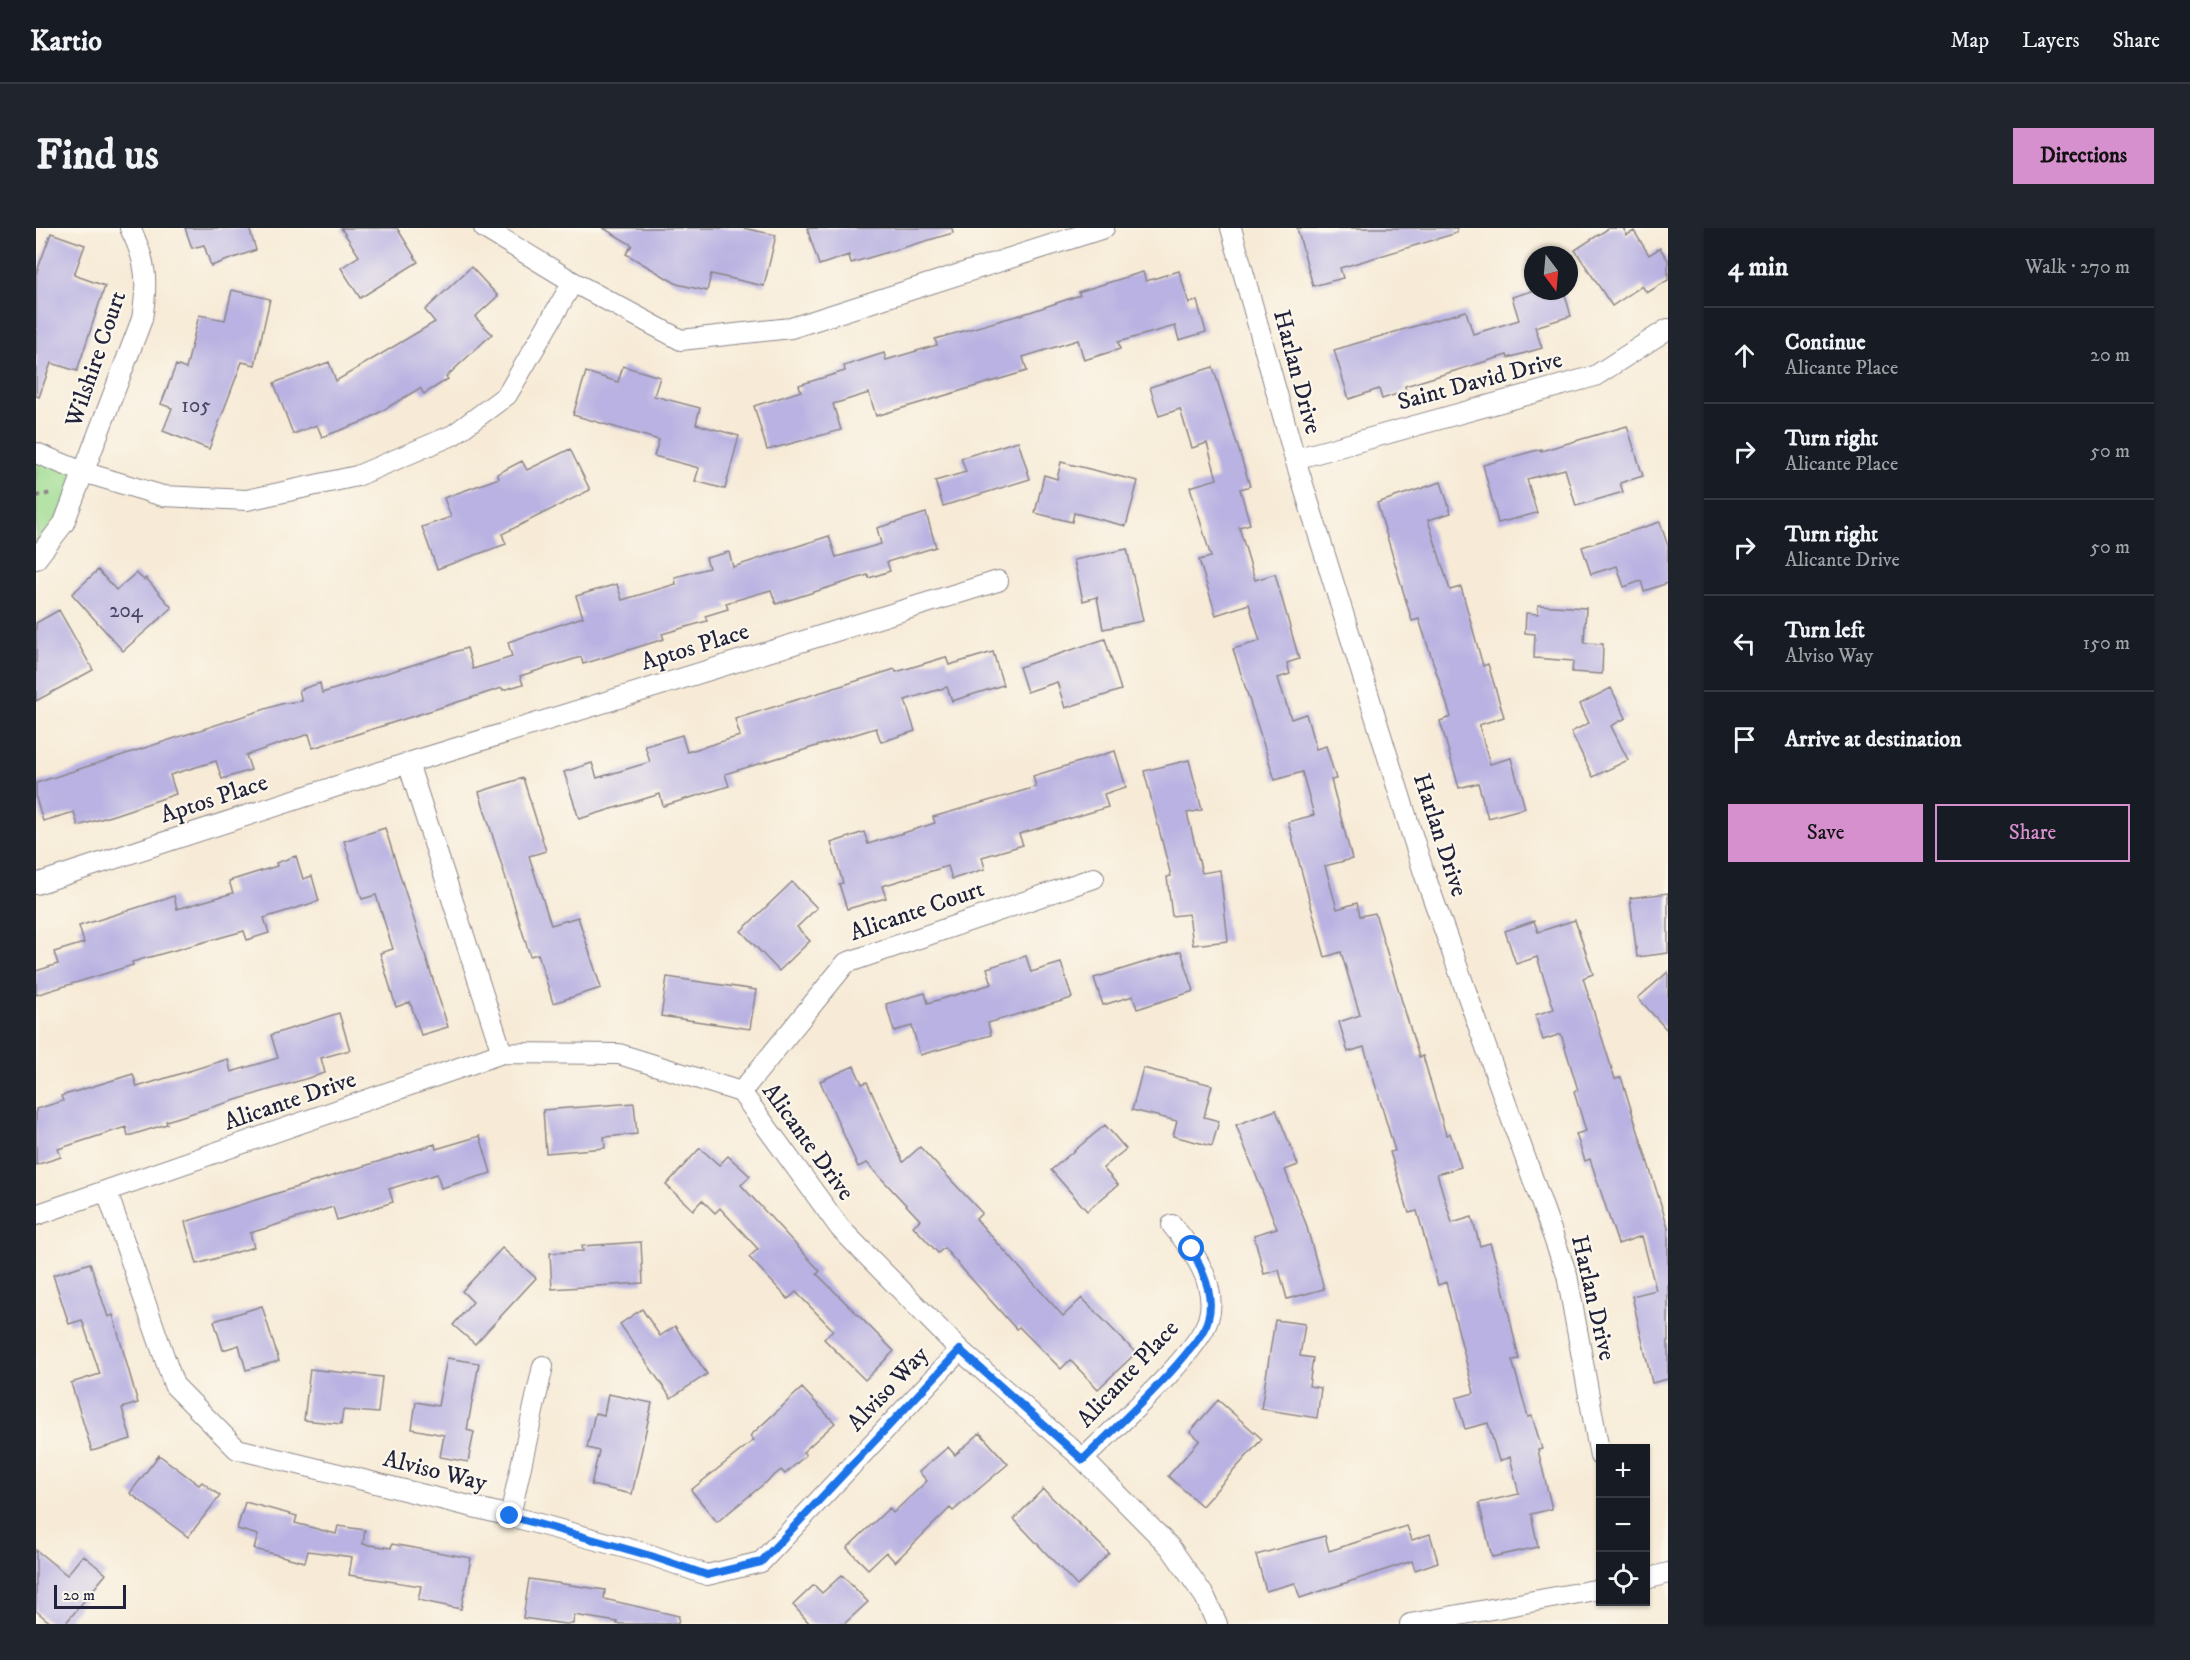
<!DOCTYPE html>
<meta charset="utf-8">
<style>
:root{--surface:#171b24;--page:#20242c;--text:#f1f3f6;--muted:#9ea1a6;--line:#363941;--accent:#d690ce}
body{margin:0;font-family:"IM FELL DW Pica",serif;background:var(--page);color:var(--text)}
.controls{position:absolute;right:18px;bottom:18px;display:grid;overflow:hidden;border-radius:0px;box-shadow:0 2px 4px #0004}
.controls button{width:54px;height:54px;display:grid;place-items:center;padding:0;border:0;border-bottom:2px solid var(--line);background:var(--surface);color:var(--text);font:30px sans-serif}
.compass{position:absolute;left:1488px;top:18px;width:54px;height:54px;border-radius:50%;background:var(--surface);box-shadow:0 2px 4px #0004;rotate:164deg}
.scale{position:absolute;left:18px;bottom:15px;width:72px;box-sizing:border-box;padding-left:6px;border:3px solid #22223b;border-top:0;font-size:16px;line-height:21px;white-space:nowrap;color:#22223b;-webkit-text-stroke:4px #fbf7ec;paint-order:stroke}
.stop{position:absolute;width:18px;height:18px;margin:-14px;border:4px solid #1a73e8;border-radius:50%;background:#fff}
.stop.end{background:#1a73e8;border-color:#fff;box-shadow:0 2px 6px #0008}
.list{margin:0;padding:0;list-style:none}
h2{display:flex;justify-content:space-between;align-items:center;height:78px;margin:0;padding:0 24px;font-size:26px}
h2 small{font-size:20px;font-weight:400;color:var(--muted)}
.list li{display:grid;grid-template-columns:39px 1fr auto;gap:18px;align-items:center;box-sizing:border-box;height:96px;padding:0 24px;border-top:2px solid var(--line)}
.list b{display:block;font-size:22px;white-space:nowrap}
.list p{margin:0;font-size:20px;white-space:nowrap;color:var(--muted)}
.list em{font-size:20px;font-style:normal;color:var(--muted)}
.actions{display:flex;gap:12px;padding:18px 24px}
.actions a{flex:1;padding:14px 0;border:2px solid var(--accent);border-radius:0px;text-align:center;font-size:21px;color:var(--accent)}
.actions .main{background:var(--accent);color:#111}
.icon{flex:none;width:33px;height:33px;fill:none;stroke:currentColor;stroke-width:2;stroke-linecap:round;stroke-linejoin:round}
.map{position:relative;flex:none;width:1632px;height:1396px;overflow:hidden;border-radius:0px}
header{display:flex;align-items:center;gap:36px;box-sizing:border-box;height:84px;padding:0 30px;background:var(--surface);border-bottom:2px solid var(--line)}
header strong{font-size:28px}
nav{display:flex;gap:33px;margin-inline-start:auto;font-size:21px}
.intro{display:flex;align-items:center;justify-content:space-between;box-sizing:border-box;height:144px;padding:0 36px}
h1{margin:0;font-size:42px}
.button{padding:15px 27px;border-radius:0px;background:var(--accent);color:#111;font-size:21px;font-weight:700}
main{display:flex;gap:36px;padding:0 36px}
aside{flex:1;background:var(--surface);border-radius:0px;box-shadow:0 2px 4px #0004}
.map>svg:first-child{display:block}
.green{fill:#9ddb90;stroke:#607e66;stroke-width:1.5}
.building{fill:#b9b2e2}
.lines{fill:none;stroke-linecap:round;stroke-linejoin:round}
.street-casing{stroke:#8c8689;stroke-width:22}
.path{stroke:#8c8689;stroke-width:4;stroke-dasharray:4.5 4.5;stroke-linecap:butt}
.street{stroke:#fff;stroke-width:20}
.route{stroke:#1a73e8;stroke-width:8}
.labels{text-anchor:middle;dominant-baseline:central;stroke-width:4.5;stroke-linejoin:round;paint-order:stroke}
.number-label{font-size:21px;fill:#484665}
.street-label{font-size:24px;fill:#22223b;stroke:#fbf7ec}
</style>
<header>
<strong>Kartio</strong>
<nav><a>Map</a><a>Layers</a><a>Share</a></nav>
</header>
<div class="intro"><h1>Find us</h1><a class="button">Directions</a></div>
<main>
<div class="map">
<svg width="1632" height="1396" viewBox="0 0 1632 1396">
<rect width="100%" height="100%" fill="#fbf7ec"/>
<filter id="ink" filterUnits="userSpaceOnUse"><feTurbulence type="fractalNoise" baseFrequency=".0167" numOctaves="2"/><feDisplacementMap in="SourceGraphic" scale="12" xChannelSelector="R" yChannelSelector="G"/><feConvolveMatrix kernelMatrix="1 2 1 2 8 2 1 2 1" color-interpolation-filters="sRGB"/></filter>
<filter id="wash" filterUnits="userSpaceOnUse"><feTurbulence type="fractalNoise" baseFrequency=".008" numOctaves="4" result="noise"/><feDisplacementMap in="SourceGraphic" scale="24" xChannelSelector="R" yChannelSelector="G"/><feGaussianBlur stdDeviation="1.35" result="paint"/><feColorMatrix in="noise" values="0 0 0 0 0 0 0 0 0 0 0 0 0 0 0 0 0 1.4 0 .05"/><feComposite in="paint" operator="in"/></filter>
<g filter="url(#wash)">
<rect width="100%" height="100%" fill="#f7ebd7"/>
<path class="green" d="M 0,225 L 47,244 L 0,331 Z"/>
<g id="blocks">
<path class="building" d="M 149,0 L 213,0 L 220,22 L 175,38 L 168,17 L 156,20 Z
M 305,0 L 361,0 L 382,34 L 324,70 L 305,40 L 323,28 Z
M 567,0 L 707,0 L 740,7 L 728,58 L 675,46 L 671,63 L 641,56 L 590,26 L 596,17 Z
M 771,0 L 916,0 L 917,5 L 815,35 L 813,27 L 783,37 Z
M 1261,0 L 1421,0 L 1421,5 L 1304,40 L 1307,50 L 1277,58 Z
M 1573,0 L 1587,0 L 1591,7 L 1598,3 L 1613,27 L 1624,20 L 1632,32 L 1632,52 L 1611,65 L 1606,58 L 1576,78 L 1539,22 Z
M 15,5 L 49,17 L 38,47 L 69,58 L 41,143 L 15,135 L 3,169 L 0,168 L 0,46 Z
M 435,39 L 462,68 L 439,89 L 456,106 L 410,149 L 412,151 L 388,166 L 384,160 L 329,193 L 286,209 L 281,197 L 257,206 L 238,155 L 293,134 L 300,153 L 399,94 L 389,82 Z
M 1143,43 L 1153,75 L 1161,73 L 1170,104 L 1143,112 L 1139,98 L 1082,114 L 1084,121 L 1048,132 L 1042,112 L 987,129 L 991,143 L 840,188 L 833,165 L 797,176 L 805,202 L 731,222 L 718,178 L 765,163 L 763,157 L 809,143 L 808,138 L 848,125 L 850,132 L 901,117 L 899,111 L 994,84 L 1044,67 L 1042,64 L 1107,44 L 1110,53 Z
M 196,62 L 234,71 L 219,137 L 206,134 L 173,221 L 127,203 L 136,180 L 125,176 L 140,137 L 150,141 L 163,87 L 189,92 Z
M 1496,63 L 1528,63 L 1535,88 L 1499,99 L 1506,120 L 1472,130 L 1471,127 L 1369,158 L 1370,163 L 1346,171 L 1343,161 L 1313,171 L 1298,122 L 1430,83 L 1437,106 L 1483,92 L 1476,69 Z
M 587,138 L 624,149 L 618,168 L 664,180 L 660,196 L 703,208 L 689,261 L 659,253 L 663,240 L 618,228 L 623,212 L 537,187 L 550,144 L 582,154 Z
M 1177,139 L 1214,258 L 1204,261 L 1214,296 L 1203,299 L 1219,352 L 1239,346 L 1263,431 L 1251,435 L 1254,446 L 1242,450 L 1255,491 L 1270,486 L 1280,521 L 1290,518 L 1300,551 L 1295,552 L 1316,631 L 1289,638 L 1301,681 L 1321,675 L 1324,688 L 1339,685 L 1383,829 L 1387,828 L 1410,907 L 1414,905 L 1425,939 L 1401,946 L 1416,995 L 1436,989 L 1444,1018 L 1454,1015 L 1465,1051 L 1483,1131 L 1476,1132 L 1492,1189 L 1496,1188 L 1506,1221 L 1502,1222 L 1516,1281 L 1495,1286 L 1502,1319 L 1456,1329 L 1443,1275 L 1483,1266 L 1474,1229 L 1463,1233 L 1452,1195 L 1429,1201 L 1420,1170 L 1438,1165 L 1410,1054 L 1402,1057 L 1381,983 L 1373,985 L 1354,924 L 1359,923 L 1328,819 L 1312,824 L 1303,794 L 1324,787 L 1305,724 L 1289,729 L 1252,594 L 1278,587 L 1266,544 L 1239,552 L 1197,421 L 1224,413 L 1213,376 L 1180,387 L 1163,332 L 1175,329 L 1154,259 L 1181,251 L 1171,215 L 1156,220 L 1144,181 L 1123,188 L 1114,159 Z
M 1591,198 L 1607,248 L 1584,255 L 1587,264 L 1540,278 L 1529,241 L 1491,251 L 1501,285 L 1462,295 L 1447,237 L 1505,221 L 1505,223 Z
M 982,213 L 994,251 L 907,278 L 899,253 L 930,244 L 925,230 Z
M 534,221 L 554,262 L 466,306 L 470,316 L 401,341 L 386,299 L 415,289 L 408,270 L 463,250 L 461,246 L 486,233 L 491,242 Z
M 1025,234 L 1102,253 L 1090,298 L 1038,285 L 1036,294 L 999,285 L 1008,247 L 1021,251 Z
M 1405,254 L 1415,285 L 1392,292 L 1414,362 L 1425,359 L 1447,438 L 1452,436 L 1468,489 L 1443,497 L 1454,536 L 1475,530 L 1489,580 L 1452,590 L 1442,555 L 1423,560 L 1404,493 L 1415,489 L 1383,391 L 1376,393 L 1341,275 Z
M 890,285 L 900,319 L 851,334 L 854,343 L 833,350 L 832,347 L 740,376 L 735,362 L 690,375 L 692,381 L 669,388 L 671,393 L 626,406 L 628,411 L 547,436 L 545,429 L 484,448 L 487,456 L 467,462 L 466,460 L 277,520 L 273,506 L 210,527 L 215,542 L 186,551 L 180,533 L 134,547 L 140,566 L 81,586 L 42,598 L 38,584 L 7,593 L 0,570 L 0,555 L 248,475 L 266,473 L 263,462 L 284,455 L 286,465 L 431,420 L 437,441 L 476,429 L 472,414 L 547,389 L 540,368 L 581,356 L 586,372 L 640,356 L 639,349 L 673,340 L 670,330 L 693,324 L 697,339 L 793,308 L 800,329 L 845,316 L 841,300 Z
M 1624,294 L 1632,318 L 1632,355 L 1608,363 L 1605,353 L 1588,359 L 1581,338 L 1555,346 L 1546,319 Z
M 1091,321 L 1107,393 L 1067,401 L 1061,369 L 1047,373 L 1038,332 Z
M 62,342 L 80,362 L 100,345 L 108,352 L 110,350 L 136,380 L 87,423 L 36,366 Z
M 1502,377 L 1550,380 L 1548,415 L 1567,416 L 1566,446 L 1536,444 L 1537,433 L 1498,430 L 1499,406 L 1489,405 L 1490,385 L 1502,386 Z
M 23,382 L 57,442 L 0,473 L 0,395 Z
M 1069,411 L 1085,462 L 1029,480 L 1021,454 L 991,464 L 983,439 Z
M 957,424 L 967,457 L 916,473 L 911,459 L 869,472 L 879,503 L 845,514 L 840,500 L 689,546 L 693,558 L 627,578 L 624,566 L 543,591 L 528,544 L 556,535 L 561,550 L 614,534 L 609,518 L 646,507 L 651,524 L 704,508 L 699,491 L 859,441 L 860,444 L 910,429 L 913,437 Z
M 1575,460 L 1590,490 L 1575,498 L 1592,532 L 1557,549 L 1535,504 L 1553,495 L 1544,476 Z
M 1079,523 L 1090,559 L 1068,566 L 1072,579 L 983,606 L 987,617 L 946,629 L 949,641 L 916,651 L 912,638 L 846,658 L 850,670 L 811,681 L 803,656 L 807,655 L 795,615 L 828,604 L 832,616 L 899,595 L 897,589 L 1000,559 L 997,548 Z
M 1153,532 L 1166,582 L 1151,585 L 1166,645 L 1184,642 L 1192,713 L 1157,717 L 1153,686 L 1136,688 L 1131,649 L 1135,648 L 1108,543 Z
M 487,550 L 510,623 L 493,628 L 515,697 L 542,689 L 565,760 L 517,775 L 502,726 L 494,728 L 443,564 Z
M 349,600 L 412,799 L 385,807 L 374,774 L 360,779 L 344,725 L 357,721 L 340,667 L 326,671 L 308,613 Z
M 260,628 L 267,651 L 276,648 L 283,673 L 228,690 L 233,705 L 211,712 L 208,703 L 96,734 L 97,737 L 0,767 L 0,743 L 22,736 L 18,724 L 48,715 L 43,698 L 138,668 L 141,681 L 197,665 L 193,653 L 241,638 L 240,635 Z
M 756,654 L 781,680 L 761,699 L 774,713 L 743,743 L 705,703 Z
M 1632,665 L 1632,725 L 1601,729 L 1594,670 Z
M 1539,692 L 1557,746 L 1547,750 L 1579,851 L 1585,849 L 1632,999 L 1632,1151 L 1616,1155 L 1596,1068 L 1620,1062 L 1606,1008 L 1582,1016 L 1554,931 L 1549,933 L 1540,906 L 1550,903 L 1538,864 L 1542,862 L 1525,806 L 1507,812 L 1499,787 L 1518,781 L 1501,729 L 1480,736 L 1469,703 L 1498,693 L 1502,704 Z
M 1145,723 L 1158,763 L 1101,781 L 1097,768 L 1067,777 L 1058,750 Z
M 990,728 L 995,744 L 1025,735 L 1036,770 L 952,795 L 955,807 L 884,827 L 876,798 L 858,803 L 850,776 L 889,765 L 892,775 L 956,756 L 951,740 Z
M 1632,744 L 1632,803 L 1602,770 Z
M 631,749 L 720,762 L 714,801 L 625,788 Z
M 303,785 L 314,822 L 285,830 L 289,845 L 130,893 L 131,896 L 92,908 L 90,899 L 22,921 L 25,929 L 0,937 L 0,881 L 27,873 L 25,868 L 97,846 L 101,859 L 192,831 L 195,844 L 242,830 L 235,807 Z
M 818,838 L 826,856 L 831,854 L 867,934 L 884,919 L 946,985 L 940,991 L 1027,1088 L 1046,1070 L 1100,1125 L 1062,1161 L 1034,1132 L 1025,1141 L 983,1099 L 980,1101 L 908,1020 L 902,1025 L 877,998 L 884,992 L 831,935 L 822,939 L 784,853 Z
M 1107,840 L 1176,857 L 1168,889 L 1183,893 L 1176,918 L 1137,908 L 1141,893 L 1096,882 Z
M 598,875 L 601,906 L 568,909 L 569,920 L 510,925 L 507,882 Z
M 1240,882 L 1262,937 L 1249,942 L 1270,996 L 1288,1061 L 1251,1071 L 1243,1042 L 1228,1046 L 1218,1007 L 1241,1000 L 1200,897 Z
M 1069,897 L 1090,921 L 1067,940 L 1082,957 L 1051,983 L 1015,942 Z
M 444,908 L 455,945 L 405,960 L 401,946 L 353,961 L 357,974 L 301,992 L 297,979 L 243,996 L 214,1005 L 218,1019 L 161,1036 L 149,994 L 399,916 L 400,921 Z
M 664,920 L 683,937 L 692,928 L 714,948 L 705,957 L 784,1043 L 781,1046 L 858,1123 L 829,1152 L 788,1111 L 797,1102 L 760,1064 L 752,1071 L 713,1029 L 722,1021 L 684,980 L 679,985 L 666,972 L 657,982 L 630,957 Z
M 605,1014 L 607,1055 L 516,1061 L 514,1025 L 547,1023 L 546,1018 Z
M 466,1020 L 500,1050 L 439,1116 L 417,1097 L 437,1074 L 426,1063 Z
M 54,1035 L 72,1089 L 77,1087 L 102,1175 L 86,1180 L 95,1211 L 56,1223 L 35,1155 L 64,1146 L 46,1092 L 33,1096 L 17,1047 Z
M 226,1078 L 243,1133 L 210,1142 L 203,1117 L 187,1122 L 178,1093 Z
M 606,1081 L 624,1108 L 639,1098 L 671,1146 L 635,1170 L 584,1096 Z
M 1239,1092 L 1269,1096 L 1264,1128 L 1277,1130 L 1273,1158 L 1285,1160 L 1281,1190 L 1225,1181 Z
M 411,1130 L 443,1135 L 431,1202 L 438,1204 L 432,1234 L 404,1229 L 408,1207 L 376,1201 L 380,1174 L 402,1178 Z
M 274,1141 L 346,1149 L 342,1185 L 307,1182 L 305,1196 L 268,1192 Z
M 766,1160 L 799,1195 L 767,1224 L 770,1227 L 749,1246 L 745,1242 L 681,1294 L 655,1262 L 718,1212 L 714,1208 Z
M 572,1166 L 616,1175 L 596,1266 L 555,1257 L 563,1223 L 551,1220 L 559,1185 L 568,1187 Z
M 1182,1172 L 1226,1211 L 1166,1278 L 1132,1248 L 1164,1212 L 1154,1204 Z
M 944,1205 L 972,1236 L 917,1283 L 914,1280 L 859,1334 L 850,1324 L 832,1341 L 811,1320 L 853,1280 L 857,1285 L 891,1253 L 883,1244 L 912,1219 L 919,1227 Z
M 123,1227 L 163,1257 L 166,1254 L 184,1268 L 152,1309 L 94,1265 Z
M 1007,1261 L 1073,1325 L 1041,1358 L 978,1291 Z
M 209,1274 L 261,1288 L 259,1295 L 300,1306 L 302,1298 L 329,1302 L 327,1316 L 355,1320 L 356,1316 L 435,1330 L 425,1381 L 382,1372 L 385,1358 L 313,1347 L 316,1329 L 272,1323 L 269,1334 L 218,1321 L 222,1307 L 201,1301 Z
M 1371,1298 L 1376,1312 L 1394,1306 L 1402,1334 L 1379,1342 L 1376,1333 L 1264,1370 L 1259,1355 L 1230,1363 L 1220,1327 L 1289,1308 L 1293,1323 Z
M 0,1322 L 31,1347 L 47,1327 L 70,1346 L 29,1396 L 16,1396 L 0,1383 Z
M 806,1347 L 832,1374 L 808,1396 L 774,1396 L 757,1377 L 778,1357 L 786,1365 Z
M 493,1351 L 569,1362 L 568,1371 L 643,1388 L 642,1396 L 581,1396 L 581,1394 L 538,1387 L 537,1396 L 529,1396 L 487,1390 Z"/>
</g>
</g>
<g filter="url(#ink)">
<use href="#blocks" fill-opacity="0" stroke="#8c8689" stroke-width="1.5"/>
<g class="lines">
<g class="street-casing">
<path id="street" d="M 448,0 L 537,54 L 645,112 L 755,100 L 1068,0
M 1195,0 L 1259,231 L 1388,645 L 1531,1047 L 1564,1228
M 0,225 L 47,244 L 127,268 L 211,272 L 321,248 L 417,207 L 471,167 L 537,54
M 1259,231 L 1559,148 L 1632,101
M 0,331 L 28,295 L 106,91 C 112,54 111,34 94,0
M 372,535 L 466,825
M 0,656 L 372,535 L 962,353
M 705,864 L 810,735 L 1058,650
M 71,964 L 138,1157 L 201,1221 L 474,1288 L 615,1327 L 671,1347 L 725,1334 L 924,1122
M 0,987 L 466,825 L 583,826 L 705,864 L 804,1000 L 924,1122 L 1047,1231 L 1134,1319 L 1169,1369 L 1181,1396
M 1047,1231 C 1076,1202 1161,1127 1172,1092 C 1183,1058 1157,1022 1136,997
M 474,1288 L 507,1138
M 1610,1351 L 1632,1345
M 1374,1396 L 1564,1361"/>
</g>
<path class="path" d="M 0,268 L 16,265"/>
<use href="#street" class="street"/>
</g>
</g>
<g class="lines" filter="url(#ink)">
<path class="route" d="M 474,1288 L 615,1328 L 671,1347 L 725,1334 L 924,1122 L 1047,1232 C 1074,1204 1165,1122 1172,1091 C 1179,1066 1166,1043 1156,1021"/>
</g>
<g class="labels">
<g class="number-label">
<text x="160" y="178">105</text>
<text x="90" y="383">204</text>
</g>
<g class="street-label">
<text transform="translate(60 131) rotate(-71)">Wilshire Court</text>
<text transform="translate(1261 144) rotate(75)">Harlan Drive</text>
<text transform="translate(1444 153) rotate(-15)">Saint David Drive</text>
<text transform="translate(659 419) rotate(-17)">Aptos Place</text>
<text transform="translate(178 571) rotate(-18)">Aptos Place</text>
<text transform="translate(1404 607) rotate(72)">Harlan Drive</text>
<text transform="translate(881 683) rotate(-19)">Alicante Court</text>
<text transform="translate(254 873) rotate(-19)">Alicante Drive</text>
<text transform="translate(772 914) rotate(54)">Alicante Drive</text>
<text transform="translate(1557 1070) rotate(77)">Harlan Drive</text>
<text transform="translate(1092 1146) rotate(-47)">Alicante Place</text>
<text transform="translate(852 1161) rotate(-47)">Alviso Way</text>
<text transform="translate(399 1243) rotate(14)">Alviso Way</text>
</g>
</g>
</svg>
<div class="controls">
<button>+</button>
<button>−</button>
<button><svg class="icon" aria-label="locate" viewBox="0 0 24 24"><circle cx="12" cy="12" r="6"/><path d="M12 2v4M12 18v4M2 12h4M18 12h4"/></svg></button>
</div>
<svg class="compass" viewBox="-18 -18 36 36"><path d="M0-13l5 13h-10z" fill="#e53935"/><path d="M0 13l5-13h-10z" fill="#9ea1a6"/></svg>
<div class="scale">20 m</div>
<div class="stop" style="left:1156px;top:1021px"></div>
<div class="stop end" style="left:474px;top:1288px"></div>
</div>
<aside>
<h2>4 min<small>Walk · 270 m</small></h2>
<ul class="list">
<li><svg class="icon" aria-label="ahead" viewBox="0 0 24 24"><path d="M12 20V5M6 11l6-6 6 6"/></svg><div><b>Continue</b><p>Alicante Place</p></div><em>20 m</em></li>
<li><svg class="icon" aria-label="right" viewBox="0 0 24 24"><path d="M7 20v-9h11M14 6l5 5-5 5"/></svg><div><b>Turn right</b><p>Alicante Place</p></div><em>50 m</em></li>
<li><svg class="icon" aria-label="right" viewBox="0 0 24 24"><path d="M7 20v-9h11M14 6l5 5-5 5"/></svg><div><b>Turn right</b><p>Alicante Drive</p></div><em>50 m</em></li>
<li><svg class="icon" aria-label="left" viewBox="0 0 24 24"><path d="M17 20v-9H6M10 6l-5 5 5 5"/></svg><div><b>Turn left</b><p>Alviso Way</p></div><em>150 m</em></li>
<li><svg class="icon" aria-label="arrive" viewBox="0 0 24 24"><path d="M6 21V4h12l-3 4 3 4H6"/></svg><div><b>Arrive at destination</b></div></li>
</ul>
<div class="actions"><a class="main">Save</a><a>Share</a></div>
</aside>
</main>
